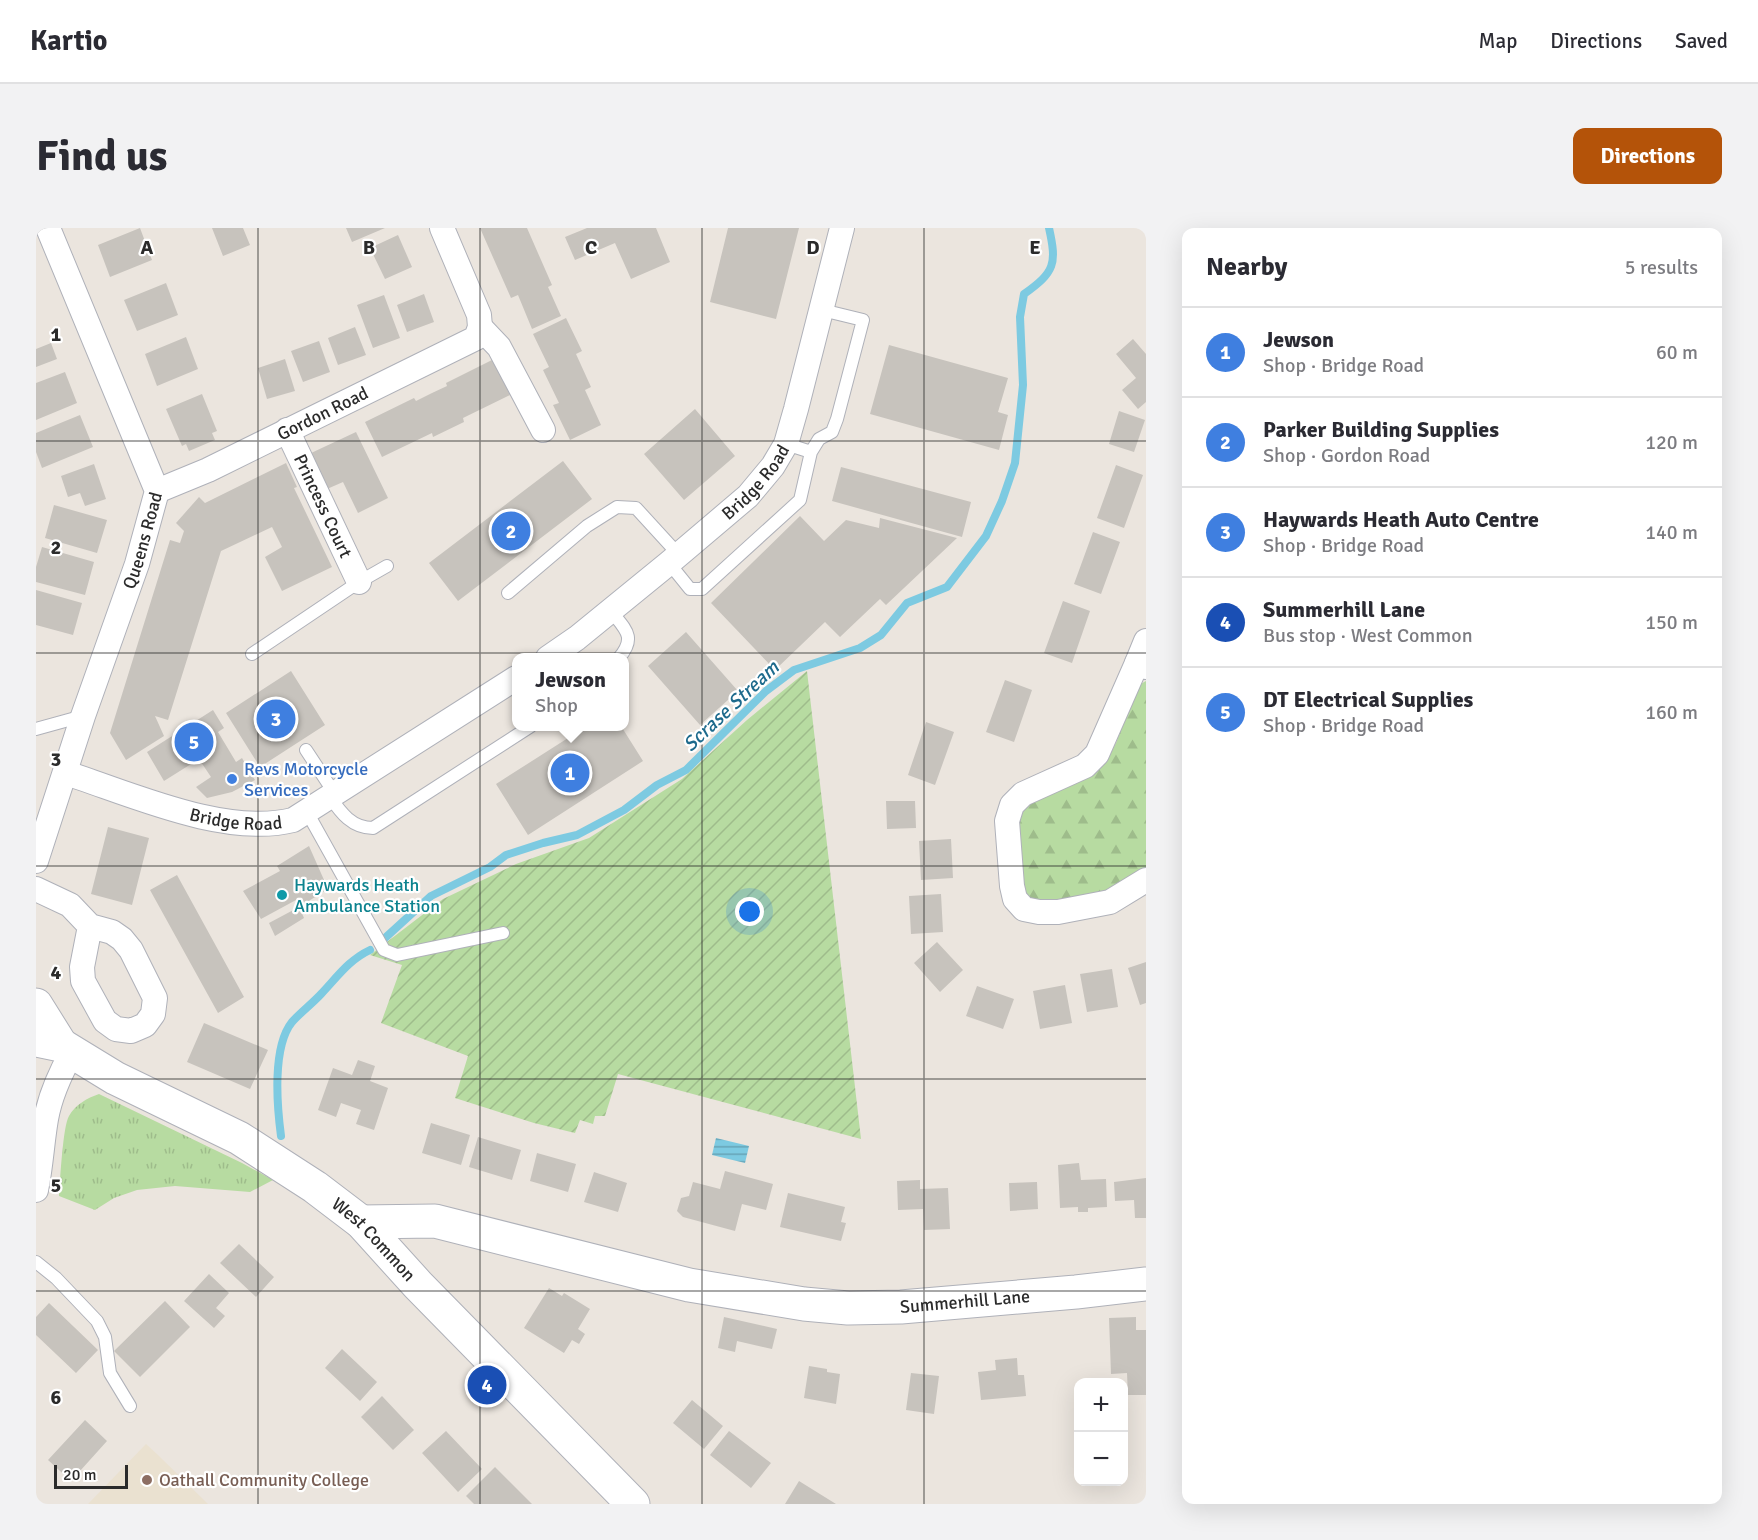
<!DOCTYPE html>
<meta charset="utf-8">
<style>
:root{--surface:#fff;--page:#f2f2f3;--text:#2b2b33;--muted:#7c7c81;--line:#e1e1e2;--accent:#b45309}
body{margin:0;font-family:Signika,sans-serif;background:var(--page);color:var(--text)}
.controls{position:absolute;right:18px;bottom:18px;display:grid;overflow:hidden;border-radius:12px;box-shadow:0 6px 24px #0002}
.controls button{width:54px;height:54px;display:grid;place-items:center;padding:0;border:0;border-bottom:2px solid var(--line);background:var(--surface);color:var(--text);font:30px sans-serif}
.scale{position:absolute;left:18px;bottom:15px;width:74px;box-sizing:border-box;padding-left:6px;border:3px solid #2b2b2b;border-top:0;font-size:16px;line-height:21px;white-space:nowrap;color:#2b2b2b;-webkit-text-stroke:4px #fff;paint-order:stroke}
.you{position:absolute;left:714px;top:684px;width:21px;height:21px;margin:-15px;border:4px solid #fff;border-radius:50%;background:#1a73e8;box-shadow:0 0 0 9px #1a73e833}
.badge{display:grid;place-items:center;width:39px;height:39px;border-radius:50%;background:var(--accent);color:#fff;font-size:20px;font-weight:700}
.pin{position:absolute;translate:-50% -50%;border:3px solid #fff;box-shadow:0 2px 6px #0006}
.popup{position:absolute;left:476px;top:425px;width:117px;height:78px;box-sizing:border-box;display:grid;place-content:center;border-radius:12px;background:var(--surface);filter:drop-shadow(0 2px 4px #0005);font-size:20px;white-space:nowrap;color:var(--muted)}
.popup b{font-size:22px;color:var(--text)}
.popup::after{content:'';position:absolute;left:50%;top:100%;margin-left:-12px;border:12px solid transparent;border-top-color:var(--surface)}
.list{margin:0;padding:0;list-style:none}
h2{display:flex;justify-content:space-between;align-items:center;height:78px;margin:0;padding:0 24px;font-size:26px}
h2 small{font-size:20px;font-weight:400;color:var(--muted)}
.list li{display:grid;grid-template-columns:39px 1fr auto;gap:18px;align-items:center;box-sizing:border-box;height:90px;padding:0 24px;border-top:2px solid var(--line)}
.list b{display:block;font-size:22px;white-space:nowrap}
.list p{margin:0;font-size:20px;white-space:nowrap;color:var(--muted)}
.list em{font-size:20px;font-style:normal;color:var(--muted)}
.map{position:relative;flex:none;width:1110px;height:1276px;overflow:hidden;border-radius:12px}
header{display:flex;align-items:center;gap:36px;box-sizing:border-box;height:84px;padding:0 30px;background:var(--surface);border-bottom:2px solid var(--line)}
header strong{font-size:28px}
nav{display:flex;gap:33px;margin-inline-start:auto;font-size:21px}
.intro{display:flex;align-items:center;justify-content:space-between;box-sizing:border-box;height:144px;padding:0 36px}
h1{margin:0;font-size:42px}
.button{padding:15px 27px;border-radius:12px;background:var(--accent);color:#fff;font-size:21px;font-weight:700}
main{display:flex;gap:36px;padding:0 36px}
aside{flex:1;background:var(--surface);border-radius:12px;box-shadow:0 6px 24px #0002}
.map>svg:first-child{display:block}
.education{fill:#eae1d0}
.forest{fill:url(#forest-firs)}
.park{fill:url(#park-tufts)}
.garden{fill:url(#garden-furrows)}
.water{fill:url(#water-rules)}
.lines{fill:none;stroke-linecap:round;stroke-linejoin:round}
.stream{stroke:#7dcae1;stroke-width:8}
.building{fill:#c7c3bd}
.lane-casing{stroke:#afb1b9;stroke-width:14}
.street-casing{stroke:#afb1b9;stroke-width:26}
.secondary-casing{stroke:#afb1b9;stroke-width:35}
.lane{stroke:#fff;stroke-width:12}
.street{stroke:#fff;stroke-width:24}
.secondary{stroke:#fff;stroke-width:33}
.grid{fill:none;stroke:#2b2b2b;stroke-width:1.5;stroke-opacity:0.55}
.shop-dot{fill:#3f7fe0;stroke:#fff;stroke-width:2}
.culture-dot{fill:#0f9aa8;stroke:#fff;stroke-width:2}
.education-dot{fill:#8d6e63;stroke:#fff;stroke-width:2}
.labels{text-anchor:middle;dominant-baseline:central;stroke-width:4.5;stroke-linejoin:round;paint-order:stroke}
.street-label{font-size:18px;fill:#2b2b2b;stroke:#fff}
.shop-label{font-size:18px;fill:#366cbe;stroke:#fff;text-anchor:start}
.culture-label{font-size:18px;fill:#0d838f;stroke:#fff;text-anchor:start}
.education-label{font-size:18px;fill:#785e54;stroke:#fff;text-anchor:start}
.water-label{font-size:20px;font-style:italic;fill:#1d6a8c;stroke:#fff}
.grid-label{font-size:20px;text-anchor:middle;font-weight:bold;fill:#2b2b2b;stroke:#fff;stroke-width:4.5;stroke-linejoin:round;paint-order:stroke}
</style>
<header>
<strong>Kartio</strong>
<nav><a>Map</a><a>Directions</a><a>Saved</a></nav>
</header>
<div class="intro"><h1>Find us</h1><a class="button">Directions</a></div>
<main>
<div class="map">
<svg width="1110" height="1276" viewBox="0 0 1110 1276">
<defs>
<pattern id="forest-firs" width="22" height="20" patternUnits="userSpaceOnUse" patternTransform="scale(1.5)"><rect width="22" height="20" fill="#b7dba1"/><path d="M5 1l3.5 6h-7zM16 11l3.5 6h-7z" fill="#9ebc8b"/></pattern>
<pattern id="park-tufts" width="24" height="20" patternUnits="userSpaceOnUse" patternTransform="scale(1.5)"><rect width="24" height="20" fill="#b7dba1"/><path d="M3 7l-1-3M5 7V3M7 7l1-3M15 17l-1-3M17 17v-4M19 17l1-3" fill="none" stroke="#9ebc8b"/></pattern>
<pattern id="garden-furrows" width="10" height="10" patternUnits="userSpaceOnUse" patternTransform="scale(1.5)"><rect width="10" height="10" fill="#b7dba1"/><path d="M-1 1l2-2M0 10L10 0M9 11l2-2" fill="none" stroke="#9ebc8b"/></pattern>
<pattern id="water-rules" width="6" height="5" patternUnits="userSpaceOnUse" patternTransform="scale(1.5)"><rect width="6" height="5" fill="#7dcae1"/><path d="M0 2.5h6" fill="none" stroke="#67a4b7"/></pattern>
</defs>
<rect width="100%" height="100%" fill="#ebe5de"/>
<path class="education" d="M 110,1216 L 122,1227 L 172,1276 L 52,1276 Z"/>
<path class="forest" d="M 1110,453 L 1110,642 L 1078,664 L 1047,673 L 996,672 L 989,665 L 982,653 L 982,584 L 988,574 L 1072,530 L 1080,515 L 1101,458 Z"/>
<path class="park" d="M 63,866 L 206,935 L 237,952 L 214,964 L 139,958 L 101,962 L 78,970 L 59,982 L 23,968 C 24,953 27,897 33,888 C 39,877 51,870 63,866 Z"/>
<path class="garden" d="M 771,443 L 825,911 L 582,846 L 569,888 L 559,888 L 557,896 L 544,892 L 539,905 L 498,895 L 419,870 L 432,828 L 345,795 L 366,737 L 334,727 L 407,671 L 480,636 L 553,610 L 646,551 L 711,492 Z"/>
<path class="water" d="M 680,910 L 713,918 L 709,935 L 676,927 Z"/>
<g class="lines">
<path class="stream" d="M 349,710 L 395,668 L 454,639 L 470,627 L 507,615 L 541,607 L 588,582 L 621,557 L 650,542 L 730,463 L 758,442 L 824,420 L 845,407 L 871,375 L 911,359 L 950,308 L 966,273 L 979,235 L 987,157 L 984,89 L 988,66 C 1019,44 1021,36 1013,0
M 245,908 C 241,878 236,819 256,794 C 265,784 277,775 286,765 C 302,748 313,732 334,722"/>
</g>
<path class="building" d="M 104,0 L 116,32 L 74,49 L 62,17 Z
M 176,0 L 207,0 L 214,17 L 187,28 Z
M 310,0 L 349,0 L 316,14 Z
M 444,0 L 491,0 L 516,57 L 512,59 L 525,88 L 496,101 L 482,67 L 475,70 Z
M 551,0 L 620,0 L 634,34 L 595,51 L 579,15 L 539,32 L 529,9 Z
M 692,0 L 763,0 L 740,91 L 674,74 Z
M 362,7 L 376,39 L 349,51 L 334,20 Z
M 130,55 L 142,87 L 101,103 L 88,72 Z
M 388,66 L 398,94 L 371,104 L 361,77 Z
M 348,67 L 364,110 L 337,120 L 321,77 Z
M 530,90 L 546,123 L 540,126 L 555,159 L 549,162 L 565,197 L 534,212 L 517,177 L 523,175 L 507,142 L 513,139 L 497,106 Z
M 319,99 L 330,127 L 302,137 L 292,110 Z
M 150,109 L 162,141 L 121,158 L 109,126 Z
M 1097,111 L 1110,126 L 1110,174 L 1102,181 L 1086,162 L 1100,150 L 1080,126 Z
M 283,113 L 294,144 L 267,154 L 255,123 Z
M 15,115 L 21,131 L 0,139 L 0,121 Z
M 853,117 L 972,150 L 962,184 L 972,187 L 963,222 L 834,186 Z
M 249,131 L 259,163 L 231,171 L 222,140 Z
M 458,131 L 474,167 L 427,190 L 428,194 L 397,209 L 396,205 L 346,229 L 329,194 L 378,170 L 380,173 L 396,165 L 411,158 L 410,155 Z
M 29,144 L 41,175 L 0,192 L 0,155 Z
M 166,166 L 181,203 L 176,205 L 179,212 L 153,223 L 150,216 L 146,218 L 130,181 Z
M 659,181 L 699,228 L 648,272 L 608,226 Z
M 1083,183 L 1109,192 L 1098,224 L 1073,216 Z
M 44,187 L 57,219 L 6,240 L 0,224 L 0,205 Z
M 320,204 L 352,270 L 322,285 L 307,254 L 291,261 L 273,226 Z
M 527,233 L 556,271 L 422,373 L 393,335 Z
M 250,235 L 261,259 L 258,260 L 296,339 L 246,363 L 229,329 L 246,319 L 236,299 L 185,323 L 132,492 L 119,488 L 128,508 L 90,532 L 74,505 L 134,312 L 144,315 L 148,303 L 140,295 L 163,269 L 169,275 Z
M 58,236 L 70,271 L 49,278 L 44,265 L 32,269 L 25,248 Z
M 1080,237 L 1107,247 L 1088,300 L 1061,290 Z
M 805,239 L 935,274 L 926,309 L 796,273 Z
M 18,277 L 71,292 L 61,325 L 9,310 Z
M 764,288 L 788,313 L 810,292 L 843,300 L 844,290 L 921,310 L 850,377 L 844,371 L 804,409 L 789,394 L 739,442 L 675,375 Z
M 1057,304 L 1084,314 L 1065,366 L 1038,356 Z
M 6,319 L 58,334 L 49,367 L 0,354 L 0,339 Z
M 0,362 L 46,375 L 37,407 L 0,397 Z
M 1027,373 L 1054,383 L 1036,435 L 1008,425 Z
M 650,404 L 702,463 L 664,497 L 612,438 Z
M 255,443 L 289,497 L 224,539 L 190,485 Z
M 969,452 L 996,462 L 978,514 L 950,504 Z
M 177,482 L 188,500 L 182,504 L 200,534 L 206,530 L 219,552 L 196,564 L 171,570 L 160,559 L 175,549 L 163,531 L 128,553 L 111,524 Z
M 890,494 L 918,504 L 899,557 L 872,547 Z
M 528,498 L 585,498 L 607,533 L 492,607 L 460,556 L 532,510 L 525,500 Z
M 850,573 L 879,573 L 880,600 L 851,601 Z
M 72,599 L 113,610 L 96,677 L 55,666 Z
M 915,611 L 917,650 L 885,652 L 883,613 Z
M 273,618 L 292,661 L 263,679 L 260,672 L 225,691 L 207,663 L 244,643 L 241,638 Z
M 141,647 L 208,769 L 182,785 L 114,662 Z
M 905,666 L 907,704 L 875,706 L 873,668 Z
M 263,679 L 268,690 L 239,708 L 233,695 Z
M 901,714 L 927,742 L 904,764 L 878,735 Z
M 1110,734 L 1110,775 L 1104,777 L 1092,740 Z
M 1076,741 L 1082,779 L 1051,784 L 1044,746 Z
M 1029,757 L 1036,795 L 1004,801 L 997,763 Z
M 941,758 L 978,771 L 967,801 L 930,788 Z
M 168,795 L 232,822 L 214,861 L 151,834 Z
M 322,832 L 339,838 L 334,853 L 352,860 L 338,902 L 320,896 L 325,882 L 305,875 L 300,889 L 282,882 L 297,840 L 316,847 Z
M 395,895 L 434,907 L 425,937 L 386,925 Z
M 442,909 L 485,922 L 476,952 L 433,939 Z
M 501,925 L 540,936 L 532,964 L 494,953 Z
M 1043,935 L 1045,952 L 1070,951 L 1071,979 L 1052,980 L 1052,984 L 1042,984 L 1042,979 L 1024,980 L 1022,937 Z
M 689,943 L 737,956 L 730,982 L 706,976 L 699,1003 L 647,989 L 641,983 L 645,970 L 653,968 L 657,954 L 684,961 Z
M 558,944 L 591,955 L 582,984 L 548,974 Z
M 1110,950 L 1110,990 L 1099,990 L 1098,972 L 1079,973 L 1078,954 Z
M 884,952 L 884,961 L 912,960 L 914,1001 L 888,1002 L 887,981 L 862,982 L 861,953 Z
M 1001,954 L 1002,981 L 974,983 L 973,955 Z
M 752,965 L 809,979 L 805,994 L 810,995 L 805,1013 L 744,999 Z
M 203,1016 L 238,1049 L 220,1069 L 184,1035 Z
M 173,1046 L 193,1065 L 180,1080 L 189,1088 L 178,1100 L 148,1073 Z
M 513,1060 L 526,1068 L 528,1065 L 554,1081 L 542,1101 L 549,1106 L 543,1116 L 536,1112 L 528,1125 L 488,1100 Z
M 129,1073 L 154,1099 L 104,1149 L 78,1123 Z
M 13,1075 L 62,1122 L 40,1145 L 0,1107 L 0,1089 Z
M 688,1089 L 741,1101 L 736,1121 L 701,1113 L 699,1124 L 682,1120 Z
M 1100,1089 L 1100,1102 L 1110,1102 L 1110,1167 L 1092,1167 L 1091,1145 L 1075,1146 L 1073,1090 Z
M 306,1121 L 341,1154 L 324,1173 L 289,1140 Z
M 981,1130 L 982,1147 L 988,1147 L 990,1168 L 945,1172 L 942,1144 L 960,1142 L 959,1132 Z
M 773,1138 L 791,1141 L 791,1144 L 804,1146 L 800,1176 L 768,1170 Z
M 875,1145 L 903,1148 L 898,1186 L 870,1182 Z
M 346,1168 L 378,1202 L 357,1222 L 325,1189 Z
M 656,1172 L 687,1198 L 668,1221 L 637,1195 Z
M 49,1192 L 71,1213 L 35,1253 L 12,1232 Z
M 410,1203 L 446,1241 L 422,1264 L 386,1225 Z
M 693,1203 L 735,1235 L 715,1260 L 674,1227 Z
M 459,1239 L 496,1276 L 438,1276 L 430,1268 Z
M 763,1253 L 800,1276 L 749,1276 Z"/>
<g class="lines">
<g class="lane-casing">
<path id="lane" d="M 775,224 L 783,211 L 796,204 L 801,191 L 827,92 L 786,82
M 633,335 L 654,361 L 666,361 L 764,272 L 775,224 L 750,216
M 472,365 L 551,298 L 581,279 L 600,280 L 643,327
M 575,383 C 589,401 601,409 583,430
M 216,426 L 323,354 L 351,338
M 0,501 L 47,488
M 270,522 L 299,566
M 294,569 C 305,585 316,600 337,600 L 495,498
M 271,584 L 348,722 L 361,727 L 467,705
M 0,1034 L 20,1050 L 61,1093 L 69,1109 L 74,1145 L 94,1178"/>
</g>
<g class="street-casing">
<g id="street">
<path d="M 444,99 L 463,119 L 507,202"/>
<path id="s1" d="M 251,202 L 323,354"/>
<path id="s2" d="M 121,263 L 172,242 L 440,110 L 444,99 L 443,87 L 406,0"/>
<path id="s3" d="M 512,430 L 541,410 L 633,335 L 712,268 L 737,238 L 750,216 L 760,181 L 806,0"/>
<path d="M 1101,435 L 1110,413"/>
<path d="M 1110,439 L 1101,435 L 1061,526 L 1049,538 L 987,566 L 976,577 L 971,593 L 976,658 L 979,671 L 988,681 L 1003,684 L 1022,684 L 1074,674 L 1110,652"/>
<path id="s4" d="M 30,545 C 95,566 189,609 257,592 L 480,450"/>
<path id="s5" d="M 0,633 L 47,488 L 101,336 L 121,263 L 12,0"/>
<path d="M 0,661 L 34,677 L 54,698 L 76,704 L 86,711 L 95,722 L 119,770 L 117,786 L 109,797 L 95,803 L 80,801 L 69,793 L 47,753 L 46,739 L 54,698"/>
<path d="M 0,962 C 5,938 6,914 10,891 C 14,868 25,844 36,824"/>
</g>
</g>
<g class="secondary-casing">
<g id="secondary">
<path d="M 0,777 L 25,817"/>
<path id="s6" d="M 0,812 L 25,817 L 79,850 L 203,910 L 279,959 L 325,994 L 382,1057 L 597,1276"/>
<path id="s7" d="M 325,994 L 399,993 L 653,1057 L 768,1076 L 812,1080 L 865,1079 L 1040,1064 L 1110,1056"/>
</g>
</g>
<use href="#lane" class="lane"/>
<use href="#street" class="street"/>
<use href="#secondary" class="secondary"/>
</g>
<path class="grid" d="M 222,0 L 222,1276M 444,0 L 444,1276M 666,0 L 666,1276M 888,0 L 888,1276M 0,213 L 1110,213M 0,425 L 1110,425M 0,638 L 1110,638M 0,851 L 1110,851M 0,1063 L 1110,1063"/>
<circle class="shop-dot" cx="196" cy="551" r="6"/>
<circle class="culture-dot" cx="246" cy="667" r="6"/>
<circle class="education-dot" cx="111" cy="1252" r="6"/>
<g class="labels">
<g class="street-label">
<text stroke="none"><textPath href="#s2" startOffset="183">Gordon Road</textPath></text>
<text stroke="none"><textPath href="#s3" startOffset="273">Bridge Road</textPath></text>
<text stroke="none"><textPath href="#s1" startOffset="84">Princess Court</textPath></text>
<text stroke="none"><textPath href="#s5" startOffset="338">Queens Road</textPath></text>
<text stroke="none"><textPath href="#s4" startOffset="177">Bridge Road</textPath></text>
<text stroke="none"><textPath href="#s6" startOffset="396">West Common</textPath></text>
<text stroke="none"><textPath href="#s7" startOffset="614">Summerhill Lane</textPath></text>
</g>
<g class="shop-label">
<text x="208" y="541">Revs Motorcycle<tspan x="208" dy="21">Services</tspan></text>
</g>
<g class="culture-label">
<text x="258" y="657">Haywards Heath<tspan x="258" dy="21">Ambulance Station</tspan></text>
</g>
<g class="education-label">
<text x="123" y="1252">Oathall Community College</text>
</g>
<g class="water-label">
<text transform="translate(695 478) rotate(-43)">Scrase Stream</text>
</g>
</g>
<g class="grid-label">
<text x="111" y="26">A</text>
<text x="333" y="26">B</text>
<text x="555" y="26">C</text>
<text x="777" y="26">D</text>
<text x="999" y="26">E</text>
<text x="20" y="113">1</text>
<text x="20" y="326">2</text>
<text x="20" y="538">3</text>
<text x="20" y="751">4</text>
<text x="20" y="964">5</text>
<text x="20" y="1176">6</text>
</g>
</svg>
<div class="controls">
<button>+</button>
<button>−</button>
</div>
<div class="scale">20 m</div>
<div class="you"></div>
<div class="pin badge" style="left:534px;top:545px;background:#3f7fe0">1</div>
<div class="popup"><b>Jewson</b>Shop</div>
<div class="pin badge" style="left:475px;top:303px;background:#3f7fe0">2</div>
<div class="pin badge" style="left:240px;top:491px;background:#3f7fe0">3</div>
<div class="pin badge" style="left:451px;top:1157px;background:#1a4fb4">4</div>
<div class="pin badge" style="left:158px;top:514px;background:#3f7fe0">5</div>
</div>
<aside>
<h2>Nearby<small>5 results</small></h2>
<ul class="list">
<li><span class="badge" style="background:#3f7fe0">1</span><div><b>Jewson</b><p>Shop · Bridge Road</p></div><em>60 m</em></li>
<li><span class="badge" style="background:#3f7fe0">2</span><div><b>Parker Building Supplies</b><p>Shop · Gordon Road</p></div><em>120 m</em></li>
<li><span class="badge" style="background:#3f7fe0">3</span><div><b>Haywards Heath Auto Centre</b><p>Shop · Bridge Road</p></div><em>140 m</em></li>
<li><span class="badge" style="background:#1a4fb4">4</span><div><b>Summerhill Lane</b><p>Bus stop · West Common</p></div><em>150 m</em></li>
<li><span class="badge" style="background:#3f7fe0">5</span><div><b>DT Electrical Supplies</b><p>Shop · Bridge Road</p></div><em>160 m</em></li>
</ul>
</aside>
</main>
